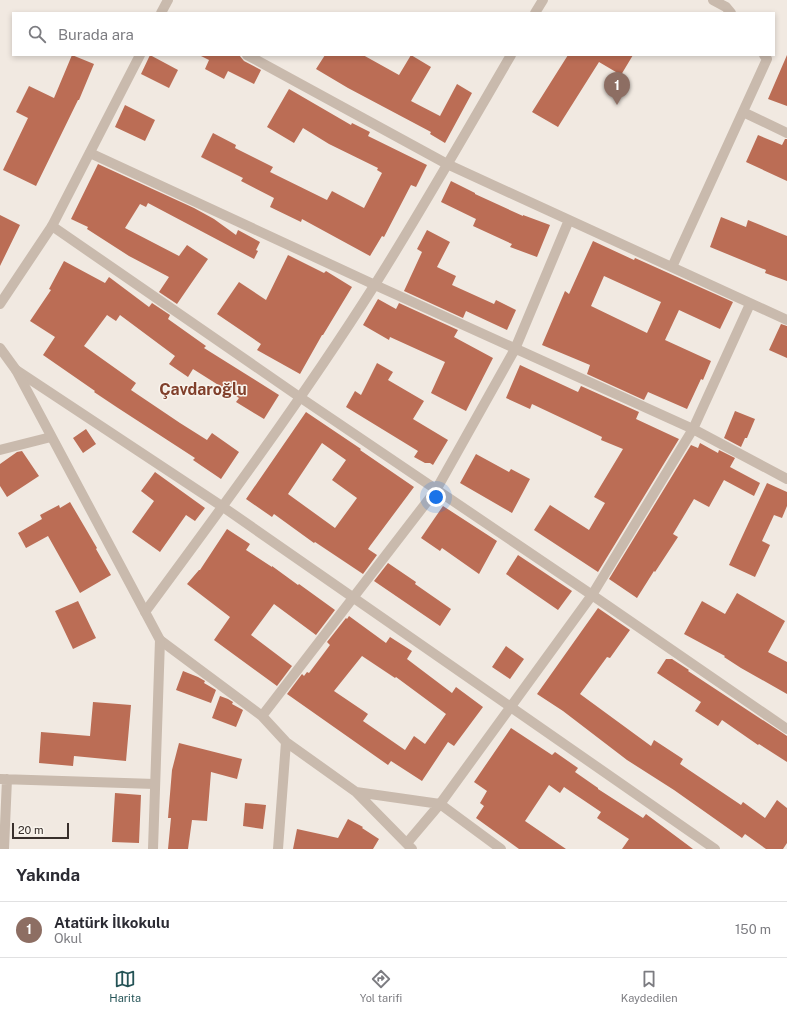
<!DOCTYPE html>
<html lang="tr">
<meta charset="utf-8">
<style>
:root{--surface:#fff;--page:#f7f7f7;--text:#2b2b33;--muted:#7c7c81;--line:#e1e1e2;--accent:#245356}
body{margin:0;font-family:"Public Sans",sans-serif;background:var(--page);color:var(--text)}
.scale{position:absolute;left:12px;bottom:10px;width:57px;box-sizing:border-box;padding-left:4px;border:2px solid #382f2b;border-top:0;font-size:11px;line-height:14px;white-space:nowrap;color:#382f2b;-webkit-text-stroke:3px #f9f4ed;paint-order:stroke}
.you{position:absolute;left:436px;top:497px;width:14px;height:14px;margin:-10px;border:3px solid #fff;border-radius:50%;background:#1a73e8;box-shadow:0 0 0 6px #1a73e833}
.badge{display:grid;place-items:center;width:26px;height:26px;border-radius:50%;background:var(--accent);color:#fff;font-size:13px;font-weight:700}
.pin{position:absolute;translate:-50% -33px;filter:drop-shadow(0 1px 2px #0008)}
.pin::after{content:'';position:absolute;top:21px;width:14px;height:12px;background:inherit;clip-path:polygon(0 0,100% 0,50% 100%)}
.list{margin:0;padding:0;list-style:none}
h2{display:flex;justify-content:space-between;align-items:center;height:52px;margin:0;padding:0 16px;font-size:17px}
h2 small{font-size:13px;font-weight:400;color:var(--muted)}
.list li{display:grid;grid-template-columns:26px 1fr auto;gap:12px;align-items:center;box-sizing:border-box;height:56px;padding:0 16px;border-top:1px solid var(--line)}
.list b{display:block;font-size:15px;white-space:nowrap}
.list p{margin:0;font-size:13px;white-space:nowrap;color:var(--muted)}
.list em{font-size:13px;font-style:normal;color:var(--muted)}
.icon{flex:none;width:22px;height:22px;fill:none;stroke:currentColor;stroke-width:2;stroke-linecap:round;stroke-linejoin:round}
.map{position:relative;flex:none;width:787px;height:849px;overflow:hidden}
.search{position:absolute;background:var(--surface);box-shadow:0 2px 6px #0003;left:12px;right:12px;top:12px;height:44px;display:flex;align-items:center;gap:10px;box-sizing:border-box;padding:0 14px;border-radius:0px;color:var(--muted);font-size:15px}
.sheet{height:108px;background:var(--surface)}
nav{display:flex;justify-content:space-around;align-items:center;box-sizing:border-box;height:56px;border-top:1px solid var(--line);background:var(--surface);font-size:11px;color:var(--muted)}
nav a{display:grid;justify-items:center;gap:2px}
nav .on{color:var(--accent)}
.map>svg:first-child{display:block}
.building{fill:#bb6d55;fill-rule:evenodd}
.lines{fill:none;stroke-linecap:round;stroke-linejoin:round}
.minor{stroke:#c9baad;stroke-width:10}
.tertiary{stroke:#c9baad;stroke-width:10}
.labels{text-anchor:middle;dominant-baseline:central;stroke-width:3;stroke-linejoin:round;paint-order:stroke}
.district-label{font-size:16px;font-weight:bold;fill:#803f2b;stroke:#f9f4ed}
</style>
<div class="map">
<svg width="787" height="849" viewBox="0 0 787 849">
<rect width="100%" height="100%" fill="#f1e9e1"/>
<path class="building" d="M 72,55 L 94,64 L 79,100 L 78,100 L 36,186 L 3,170 L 28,118 L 16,112 L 29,86 L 54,98 Z
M 150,55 L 178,70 L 169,88 L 141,74 Z
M 199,55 L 239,55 L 244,61 L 261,70 L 254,84 L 228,71 L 224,79 L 205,69 L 209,60 Z
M 325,55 L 363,55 L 399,75 L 411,55 L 431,67 L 411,101 L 440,116 L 457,84 L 472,93 L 445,143 L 430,134 L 431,132 L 348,88 L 316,69 Z
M 568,55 L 633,55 L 621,75 L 599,62 L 558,127 L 532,112 Z
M 787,55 L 787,106 L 768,99 Z
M 289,89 L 351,125 L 352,123 L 370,132 L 368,136 L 427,165 L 416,187 L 411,185 L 384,237 L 382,236 L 370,256 L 302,219 L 301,222 L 270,207 L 274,198 L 241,181 L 243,178 L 201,157 L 213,133 L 236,145 L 235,148 L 273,167 L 270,172 L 327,200 L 332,191 L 364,208 L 382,173 L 377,170 L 378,168 L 329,144 L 303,128 L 294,143 L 267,127 Z
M 125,105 L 155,120 L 145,141 L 115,127 Z
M 758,135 L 782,145 L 785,139 L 787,139 L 787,181 L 746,162 Z
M 98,164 L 194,208 L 214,219 L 236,235 L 238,230 L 260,242 L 256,250 L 258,251 L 254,259 L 148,203 L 146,207 L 140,204 L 125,228 L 179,256 L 187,245 L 208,259 L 177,304 L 159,292 L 169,277 L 129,256 L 87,229 L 88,227 L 71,219 Z
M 451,181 L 475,193 L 475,194 L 523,216 L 523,215 L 550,225 L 537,257 L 510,247 L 512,244 L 473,226 L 476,219 L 441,202 Z
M 0,215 L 20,225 L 0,266 Z
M 721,217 L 746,227 L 748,220 L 787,236 L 787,281 L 765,273 L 766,270 L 710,247 Z
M 427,230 L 450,242 L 437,267 L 456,276 L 452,285 L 494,304 L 496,300 L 516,310 L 507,330 L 466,311 L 463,318 L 404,291 L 422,252 L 417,249 Z
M 593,241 L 634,260 L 635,258 L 733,302 L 720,329 L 679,310 L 665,340 L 711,361 L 703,380 L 701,379 L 687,409 L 648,392 L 644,400 L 587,374 L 590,365 L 542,345 L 565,291 L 569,294 ZM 604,276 L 661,302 L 647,333 L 591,306 Z
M 288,255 L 324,273 L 326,271 L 352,287 L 323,335 L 322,335 L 300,374 L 257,350 L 261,344 L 217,314 L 239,282 L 266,300 Z
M 64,261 L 105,283 L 109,277 L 149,307 L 152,303 L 170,315 L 168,319 L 206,346 L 204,348 L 279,395 L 264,419 L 236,402 L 239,398 L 193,369 L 188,377 L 169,364 L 175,356 L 120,315 L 116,321 L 107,315 L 84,346 L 136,383 L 131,390 L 180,423 L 207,440 L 212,433 L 239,452 L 221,479 L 193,460 L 195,458 L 118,408 L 94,392 L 95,391 L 43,355 L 55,337 L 30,321 L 51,290 L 49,289 Z
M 378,299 L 396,309 L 399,303 L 458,330 L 454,337 L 493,358 L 466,411 L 431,393 L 445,362 L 390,337 L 389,340 L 363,325 Z
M 781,324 L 787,326 L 787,358 L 769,350 Z
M 377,363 L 393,372 L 388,380 L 424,401 L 413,419 L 448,440 L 433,465 L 430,463 L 425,463 L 414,457 L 418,451 L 346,407 L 355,391 L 361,395 Z
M 520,365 L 578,392 L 581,386 L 639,412 L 636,419 L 679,439 L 598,572 L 534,530 L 550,505 L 589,530 L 605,503 L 594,497 L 623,449 L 601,440 L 602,437 L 532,404 L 530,409 L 506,398 Z
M 735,411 L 755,419 L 747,438 L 745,438 L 741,447 L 724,438 Z
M 306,412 L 361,449 L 360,450 L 414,487 L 370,546 L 368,549 L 377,555 L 363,574 L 315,542 L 314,543 L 274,514 L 272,517 L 246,499 ZM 322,443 L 346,460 L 332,480 L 357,498 L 335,528 L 288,494 Z
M 86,429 L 96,444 L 83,453 L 73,438 Z
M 700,443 L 718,453 L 719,450 L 735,458 L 730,467 L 760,483 L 754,496 L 724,480 L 709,507 L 694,499 L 673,534 L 678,537 L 655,572 L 654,571 L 637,598 L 609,579 L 691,445 L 698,448 Z
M 22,451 L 39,476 L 7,497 L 0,486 L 0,464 L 17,452 Z
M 476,454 L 509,472 L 511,469 L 530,479 L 512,513 L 460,483 Z
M 155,472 L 205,508 L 195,521 L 186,515 L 160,552 L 132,532 L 154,501 L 141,491 Z
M 767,483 L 787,492 L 787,506 L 782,518 L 774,515 L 762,541 L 770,545 L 755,577 L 729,565 Z
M 70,502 L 97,548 L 96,549 L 111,575 L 80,593 L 48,536 L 26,548 L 18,533 L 42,519 L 40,515 L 59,505 L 60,508 Z
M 443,506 L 497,541 L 479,574 L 442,548 L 440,551 L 421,538 Z
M 227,529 L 250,544 L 246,550 L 272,567 L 272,566 L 298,585 L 299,584 L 335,610 L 316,635 L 274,604 L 251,635 L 292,666 L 277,686 L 214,640 L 230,617 L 187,584 L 199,570 L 200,570 Z
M 518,555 L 572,591 L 558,610 L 506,574 Z
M 388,563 L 416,582 L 415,584 L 451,609 L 440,626 L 374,581 Z
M 737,593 L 785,621 L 768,652 L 787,662 L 787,694 L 741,668 L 724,657 L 725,656 L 684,634 L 702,601 L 725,614 Z
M 78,601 L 96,638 L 73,649 L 55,611 Z
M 598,608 L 630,630 L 610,658 L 607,657 L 580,694 L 651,746 L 654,740 L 683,759 L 680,764 L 741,805 L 743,802 L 765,818 L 777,800 L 787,808 L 787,843 L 783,849 L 766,849 L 745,834 L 742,838 L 674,790 L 627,760 L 563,711 L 537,694 Z
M 349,616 L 386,643 L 390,637 L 412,651 L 407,659 L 452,693 L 456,687 L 483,707 L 454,746 L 448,742 L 422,781 L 391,761 L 388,765 L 287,694 L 302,674 L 304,676 L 307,672 L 309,673 L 330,645 L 327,642 L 346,618 L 347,619 ZM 362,656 L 395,678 L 396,677 L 446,714 L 425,744 L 414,736 L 405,750 L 363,721 L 368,714 L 334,691 Z
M 506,646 L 524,659 L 510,679 L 492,667 Z
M 666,659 L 672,659 L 689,670 L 688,671 L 787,736 L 787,762 L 759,744 L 758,745 L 722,720 L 718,726 L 695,711 L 701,702 L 657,673 Z
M 183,671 L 198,677 L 205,681 L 204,683 L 216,690 L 211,703 L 176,690 Z
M 220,696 L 228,699 L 233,702 L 232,704 L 243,710 L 236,727 L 212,718 Z
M 93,702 L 131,705 L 126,761 L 74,756 L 73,766 L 39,763 L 41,732 L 90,736 Z
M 511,728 L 552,755 L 555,752 L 578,768 L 575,772 L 598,788 L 598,789 L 643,818 L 646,814 L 693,849 L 622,849 L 629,839 L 597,818 L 601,812 L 564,787 L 560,793 L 549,785 L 525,821 L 566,849 L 519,849 L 476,818 L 484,806 L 480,803 L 487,791 L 474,782 Z
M 179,743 L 242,759 L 237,779 L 211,772 L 207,821 L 192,820 L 188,849 L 168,849 L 171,818 L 168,818 L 172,770 Z
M 115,793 L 141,795 L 139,843 L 112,842 Z
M 245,803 L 266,805 L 263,829 L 243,826 Z
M 348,819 L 363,827 L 362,828 L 379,839 L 373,849 L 293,849 L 297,829 L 338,838 Z"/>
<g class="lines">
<path class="minor" d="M 713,0 L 726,7 L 731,13
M 535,13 L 543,0
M 247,55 L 447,164 L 787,320
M 743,112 L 787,133
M 90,153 L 375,285 L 693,429 L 787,479
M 52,226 L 301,398 L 592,595 L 787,729
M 672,267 L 767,59 L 764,55
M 16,370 L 223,507 L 715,849
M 0,450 L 51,437
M 145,612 C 224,505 303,398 374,286 C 422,210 466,132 511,55
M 160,640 L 262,716 L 286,742 L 356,792 L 412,849
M 262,716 L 436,490 L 515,349 L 569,220
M 0,779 L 155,784
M 356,792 L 440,804 L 501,849
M 407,843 L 440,804 L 592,595 L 693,429 L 750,304
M 4,849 L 7,779
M 278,849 L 286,742"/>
<path class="tertiary" d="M 161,13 L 168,0
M 0,304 L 52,226 L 140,55
M 0,348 L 16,370 L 160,640 L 153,849"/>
</g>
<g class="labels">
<g class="district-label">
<text x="203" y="389">Çavdaroğlu</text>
</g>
</g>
</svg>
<div class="scale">20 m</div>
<div class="you"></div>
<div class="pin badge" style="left:617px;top:105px;background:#8d6e63">1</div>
<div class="search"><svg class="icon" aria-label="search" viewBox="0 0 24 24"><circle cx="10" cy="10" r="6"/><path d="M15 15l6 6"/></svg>Burada ara</div>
</div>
<section class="sheet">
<h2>Yakında<small></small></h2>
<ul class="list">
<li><span class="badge" style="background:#8d6e63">1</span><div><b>Atatürk İlkokulu</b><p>Okul</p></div><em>150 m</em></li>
</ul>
</section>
<nav>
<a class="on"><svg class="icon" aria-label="map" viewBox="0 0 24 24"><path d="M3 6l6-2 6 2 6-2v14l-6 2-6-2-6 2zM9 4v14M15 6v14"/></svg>Harita</a>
<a><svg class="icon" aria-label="directions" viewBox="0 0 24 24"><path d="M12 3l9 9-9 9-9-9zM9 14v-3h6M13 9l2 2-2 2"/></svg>Yol tarifi</a>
<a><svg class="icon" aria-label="saved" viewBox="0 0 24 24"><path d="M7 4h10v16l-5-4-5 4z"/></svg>Kaydedilen</a>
</nav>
